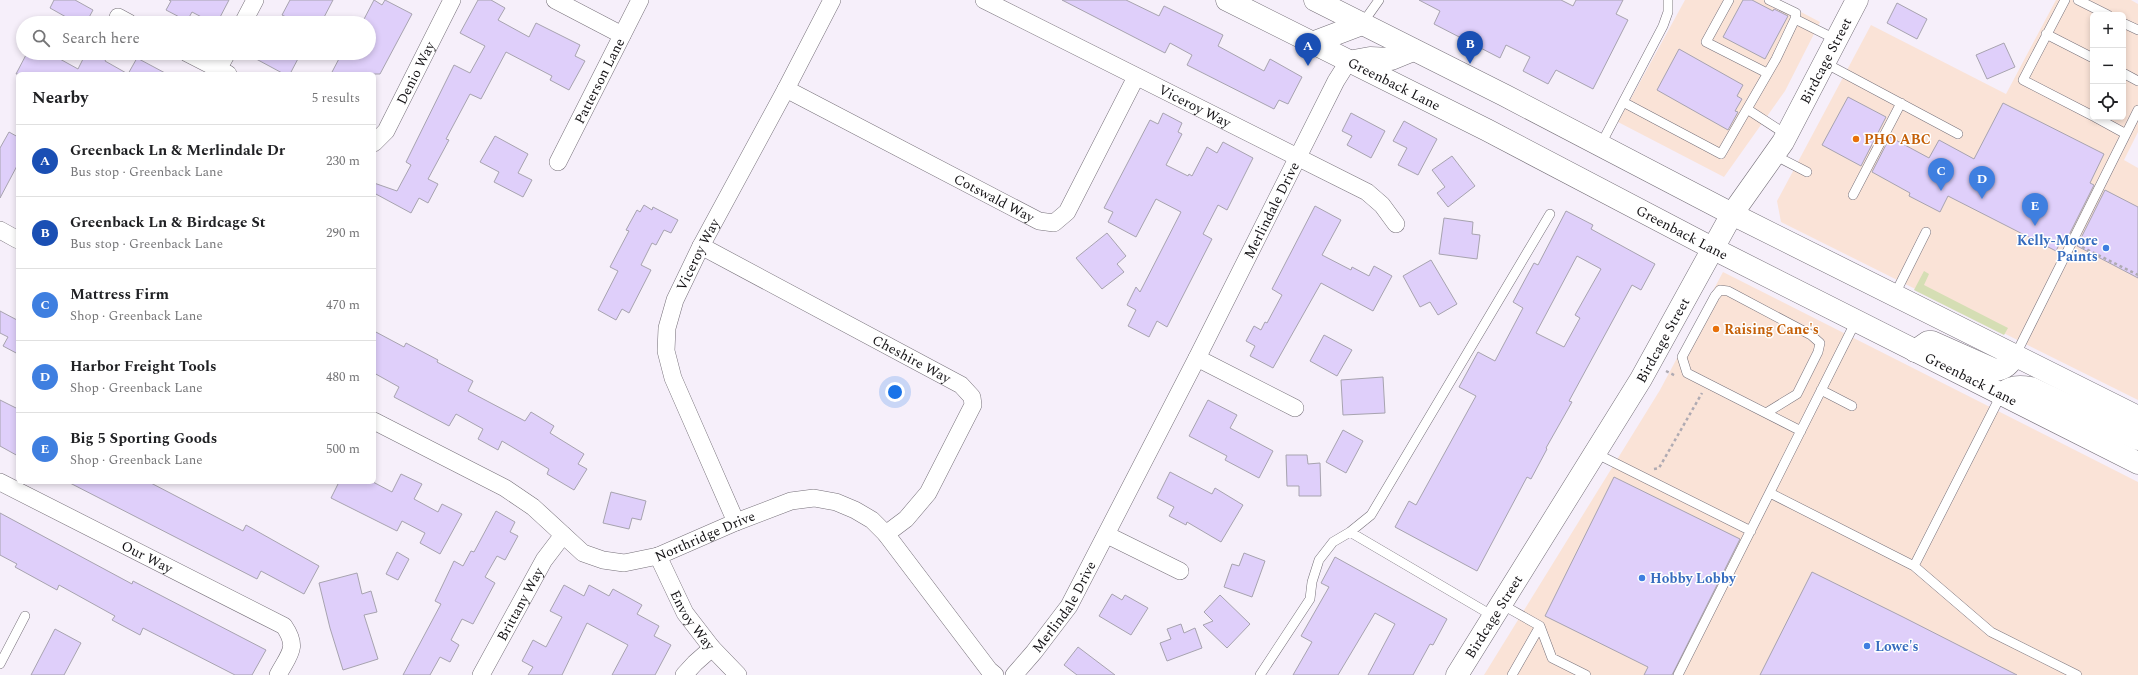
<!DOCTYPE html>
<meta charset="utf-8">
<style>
:root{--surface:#fff;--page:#f6f6f6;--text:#202124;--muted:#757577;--line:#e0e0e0;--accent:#db2777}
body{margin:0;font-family:Spectral,serif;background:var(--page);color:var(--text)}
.controls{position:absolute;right:12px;top:12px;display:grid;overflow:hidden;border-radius:6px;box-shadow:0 2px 6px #0003}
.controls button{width:36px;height:36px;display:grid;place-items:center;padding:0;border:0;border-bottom:1px solid var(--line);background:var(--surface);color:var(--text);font:20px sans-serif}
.you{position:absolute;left:895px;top:392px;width:14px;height:14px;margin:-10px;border:3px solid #fff;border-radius:50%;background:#1a73e8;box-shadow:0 0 0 6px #1a73e833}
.badge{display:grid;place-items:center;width:26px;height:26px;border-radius:50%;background:var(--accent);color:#fff;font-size:13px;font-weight:700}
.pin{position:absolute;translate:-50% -33px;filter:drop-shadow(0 1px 2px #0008)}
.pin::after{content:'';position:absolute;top:21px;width:14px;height:12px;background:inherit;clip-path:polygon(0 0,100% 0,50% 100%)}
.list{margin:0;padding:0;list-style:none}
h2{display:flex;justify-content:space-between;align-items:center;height:52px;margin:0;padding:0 16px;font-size:17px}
h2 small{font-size:13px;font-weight:400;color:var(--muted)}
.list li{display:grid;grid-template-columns:26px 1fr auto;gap:12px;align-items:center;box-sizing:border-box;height:72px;padding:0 16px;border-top:1px solid var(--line)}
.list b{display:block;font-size:15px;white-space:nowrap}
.list p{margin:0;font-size:13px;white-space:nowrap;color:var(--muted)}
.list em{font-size:13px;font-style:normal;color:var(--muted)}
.icon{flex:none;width:22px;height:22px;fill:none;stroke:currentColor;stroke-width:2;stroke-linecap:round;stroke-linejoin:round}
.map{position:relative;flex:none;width:2138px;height:675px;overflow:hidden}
.search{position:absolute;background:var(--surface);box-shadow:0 2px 6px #0003;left:16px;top:16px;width:360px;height:44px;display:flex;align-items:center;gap:10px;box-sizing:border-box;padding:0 14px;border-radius:22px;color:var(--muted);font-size:15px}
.panel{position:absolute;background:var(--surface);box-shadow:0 2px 6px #0003;left:16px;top:72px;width:360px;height:412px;border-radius:6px}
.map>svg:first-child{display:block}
.commercial{fill:#fae3d7;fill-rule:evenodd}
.green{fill:#d5deb4}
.building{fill:#dfcffa;stroke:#a7a3af;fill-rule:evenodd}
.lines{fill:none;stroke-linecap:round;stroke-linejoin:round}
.service-casing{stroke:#767079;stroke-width:10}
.minor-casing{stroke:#767079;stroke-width:18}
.tertiary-casing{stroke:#767079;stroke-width:23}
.primary-casing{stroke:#767079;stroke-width:23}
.path{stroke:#afaab2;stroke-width:2.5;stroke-dasharray:3 3;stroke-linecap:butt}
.service{stroke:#fff;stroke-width:9}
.minor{stroke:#fff;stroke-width:17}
.tertiary{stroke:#fff;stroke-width:22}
.primary{stroke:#fff;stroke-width:22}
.food-dot{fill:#e8710a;stroke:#fff;stroke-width:1.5}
.shop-dot{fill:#3f7fe0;stroke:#fff;stroke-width:1.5}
.labels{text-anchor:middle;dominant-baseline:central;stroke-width:3;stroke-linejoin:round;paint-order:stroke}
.street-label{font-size:14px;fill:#131114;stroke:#fff}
.food-label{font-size:14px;font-weight:bold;fill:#c56008;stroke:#fff;text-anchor:start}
.shop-label{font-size:14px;font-weight:bold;fill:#366cbe;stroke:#fff;text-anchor:start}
</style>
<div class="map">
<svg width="2138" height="675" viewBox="0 0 2138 675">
<rect width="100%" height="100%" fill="#f6effa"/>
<path class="commercial" d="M 1685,0 L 1778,0 L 1820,22 L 1785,91 L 1724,177 L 1618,122 Z
M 2056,0 L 2131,0 L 2138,4 L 2138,132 L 2124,160 L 2138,168 L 2138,400 L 1781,222 L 1777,201 L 1871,25 L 2006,94 ZM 2093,15 L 2123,15 L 2123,117 L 2093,117 Z
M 1723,272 L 2138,482 L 2138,675 L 1484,675 L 1660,390 Z"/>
<path class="green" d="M 1924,271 L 1929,274 L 1924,285 L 2008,328 L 2004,335 L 1914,290 Z"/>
<path class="building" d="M 54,0 L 75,0 L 93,10 L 86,23 L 63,23 L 66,17 L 50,8 Z
M 169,0 L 229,0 L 217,23 L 213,23 L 192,12 L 187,21 L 166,10 L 171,1 Z
M 290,0 L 333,0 L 321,23 L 298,23 L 282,15 Z
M 374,0 L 382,5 L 385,0 L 412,14 L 380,74 L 331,74 L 342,53 L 369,53 L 369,23 L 362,23 Z
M 478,0 L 491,0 L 505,8 L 498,20 L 529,37 L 536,23 L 580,45 L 575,56 L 585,61 L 569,90 L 550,80 L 552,76 L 506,52 L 481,99 L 470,94 L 446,139 L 449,140 L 428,179 L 438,184 L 428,203 L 419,198 L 411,213 L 374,193 L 374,183 L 397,191 L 411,165 L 406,162 L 454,65 L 470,73 L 485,46 L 460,33 Z
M 1062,0 L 1126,0 L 1159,16 L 1164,6 L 1223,35 L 1218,46 L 1264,71 L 1270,59 L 1302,77 L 1288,104 L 1279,100 L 1274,109 L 1187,65 L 1192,55 L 1170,43 L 1165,53 Z
M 1419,0 L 1561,0 L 1573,6 L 1576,0 L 1623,0 L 1616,14 L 1628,20 L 1593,89 L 1556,70 L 1548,84 L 1523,71 L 1530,57 L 1506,45 L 1500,58 L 1434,24 L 1440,11 Z
M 1743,0 L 1752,0 L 1773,11 L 1774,9 L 1788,16 L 1765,59 L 1723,37 Z
M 1897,3 L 1927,19 L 1917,39 L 1887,23 Z
M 2004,43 L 2015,67 L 1987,79 L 1976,55 Z
M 1679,49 L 1743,85 L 1737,96 L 1742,99 L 1735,111 L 1738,112 L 1728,130 L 1657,90 Z
M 27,53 L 49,53 L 78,69 L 86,53 L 109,53 L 105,61 L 128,74 L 137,58 L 167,74 L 16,74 Z
M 245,53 L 301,53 L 290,74 L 284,74 Z
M 1848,97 L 1886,117 L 1861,166 L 1822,145 Z
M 2003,103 L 2104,154 L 2090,183 L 2094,185 L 2066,241 L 2062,239 L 2056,251 L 1948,196 L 1940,212 L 1909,196 L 1910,193 L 1872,172 L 1890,137 L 1929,158 L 1939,140 L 1974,159 Z
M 1163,113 L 1182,123 L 1178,132 L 1182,134 L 1166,165 L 1188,176 L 1189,174 L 1192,176 L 1207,147 L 1217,153 L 1223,142 L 1253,158 L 1227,210 L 1218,205 L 1203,234 L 1212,239 L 1167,327 L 1157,321 L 1149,337 L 1128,326 L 1136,310 L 1127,305 L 1136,287 L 1140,292 L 1181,212 L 1156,199 L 1136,237 L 1108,222 L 1113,212 L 1104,208 L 1150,120 L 1158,124 Z
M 1351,113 L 1385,131 L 1371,158 L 1347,145 L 1352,136 L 1342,131 Z
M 1404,121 L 1437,139 L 1418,175 L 1398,165 L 1407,148 L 1393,141 Z
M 9,132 L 18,137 L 18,164 L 0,198 L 0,148 Z
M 495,136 L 528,154 L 518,173 L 532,180 L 523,197 L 494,182 L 499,172 L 480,162 Z
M 1452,156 L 1475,186 L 1448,207 L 1437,193 L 1445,187 L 1432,170 Z
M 2105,190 L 2138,207 L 2138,278 L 2077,246 Z
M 644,205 L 652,210 L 653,207 L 678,220 L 671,233 L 664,230 L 656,245 L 652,243 L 641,265 L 651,270 L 629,313 L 622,309 L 616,320 L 598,310 L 618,271 L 610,267 L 629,231 L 626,230 L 637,210 L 640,212 Z
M 1315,206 L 1341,220 L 1322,255 L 1351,270 L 1352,267 L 1369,276 L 1374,266 L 1392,276 L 1373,311 L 1321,283 L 1273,368 L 1250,356 L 1255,346 L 1246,341 L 1254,326 L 1261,330 L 1265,322 L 1267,323 L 1282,295 L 1272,289 Z
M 1566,211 L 1593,225 L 1591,229 L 1655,264 L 1641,290 L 1632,285 L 1569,401 L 1572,402 L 1546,448 L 1547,449 L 1531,479 L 1527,477 L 1477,571 L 1395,527 L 1409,501 L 1416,505 L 1476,396 L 1459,387 L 1478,352 L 1495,361 L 1523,308 L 1513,302 L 1534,263 L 1538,265 ZM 1577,256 L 1601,269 L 1575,315 L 1580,318 L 1564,347 L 1536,333 Z
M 1444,218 L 1473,222 L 1472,234 L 1480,235 L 1477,259 L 1439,254 Z
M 1107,233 L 1126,256 L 1117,264 L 1124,272 L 1102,289 L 1076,258 Z
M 1431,260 L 1457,304 L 1438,315 L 1430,302 L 1420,307 L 1403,276 Z
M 0,311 L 17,320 L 18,319 L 18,354 L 3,346 L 8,337 L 0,333 Z
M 374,331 L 404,347 L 406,343 L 438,360 L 437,362 L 473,381 L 468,391 L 525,421 L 531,412 L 554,426 L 550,433 L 584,454 L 578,464 L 587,469 L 574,490 L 547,474 L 549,469 L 502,441 L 498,450 L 478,439 L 483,429 L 456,414 L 449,426 L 394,397 L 399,387 L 374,373 Z
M 1324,335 L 1352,350 L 1337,376 L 1310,361 Z
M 1383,377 L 1385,413 L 1343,415 L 1341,380 Z
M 0,400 L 18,409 L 18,456 L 0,446 Z
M 1208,400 L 1237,415 L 1230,428 L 1273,451 L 1259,478 L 1225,460 L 1227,456 L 1189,436 Z
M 1343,430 L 1363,441 L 1346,473 L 1326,462 Z
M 1286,455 L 1307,455 L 1308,464 L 1320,463 L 1321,496 L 1299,496 L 1299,486 L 1287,486 Z
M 1170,472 L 1212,494 L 1215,488 L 1243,505 L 1221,542 L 1187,522 L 1186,525 L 1169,516 L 1174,507 L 1157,498 Z
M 401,474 L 422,484 L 414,499 L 438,512 L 442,504 L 462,514 L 440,554 L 420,543 L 425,533 L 402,521 L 397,531 L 331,498 L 339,482 L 373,482 L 392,492 Z
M 1614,477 L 1740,539 L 1672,675 L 1644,675 L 1648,667 L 1545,616 Z
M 68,482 L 149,482 L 243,531 L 246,525 L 319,566 L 304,594 L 261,571 L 257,579 Z
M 611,492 L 646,501 L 641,520 L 632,518 L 629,529 L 603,523 Z
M 496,511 L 515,522 L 510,532 L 518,536 L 505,560 L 497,556 L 485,577 L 495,583 L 473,624 L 462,619 L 451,640 L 459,645 L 450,662 L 440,657 L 430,675 L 403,675 L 441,604 L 435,601 L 454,561 L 463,566 L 471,551 L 474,552 Z
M 0,513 L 132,584 L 133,581 L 266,650 L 252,675 L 235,675 L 143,628 L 140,635 L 112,620 L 115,616 L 59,585 L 57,590 L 15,567 L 17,564 L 0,555 Z
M 397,552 L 409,559 L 398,580 L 386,574 Z
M 1244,553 L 1265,561 L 1252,597 L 1224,587 L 1232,564 L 1239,566 Z
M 1335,557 L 1447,619 L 1433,645 L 1430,644 L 1413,675 L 1368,675 L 1395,624 L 1375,613 L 1338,675 L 1293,675 L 1312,642 L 1301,636 L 1329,587 L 1321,583 Z
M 1812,572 L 1903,617 L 2017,675 L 1760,675 Z
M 357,573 L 362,594 L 371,591 L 377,612 L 364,615 L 378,659 L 343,670 L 330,628 L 319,583 Z
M 564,585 L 584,596 L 589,585 L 609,596 L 613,589 L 642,605 L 637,614 L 659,626 L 654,636 L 671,645 L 655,675 L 612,675 L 628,645 L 587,623 L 562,675 L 528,675 L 533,667 L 522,661 L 533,640 L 546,647 L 562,617 L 550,611 Z
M 1112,594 L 1122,600 L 1125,595 L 1148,608 L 1131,635 L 1099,616 Z
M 1220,595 L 1250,624 L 1227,648 L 1203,625 L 1213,621 L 1204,612 Z
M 1181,624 L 1184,633 L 1195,628 L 1202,648 L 1167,661 L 1160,643 L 1171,639 L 1167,629 Z
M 55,629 L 81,643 L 64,675 L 31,675 Z
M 1078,647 L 1115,675 L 1077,675 L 1064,665 Z"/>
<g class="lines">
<g class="service-casing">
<path id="service" d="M 1729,0 L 1706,42 L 1767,73
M 1769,0 L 1796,13 L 1795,19
M 2065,0 L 2023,80 L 2093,116
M 2078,0 L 2108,15
M 2123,23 L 2138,30
M 1362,24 L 1379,0
M 2046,34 L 2093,58
M 1825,63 L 1958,134
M 2123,73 L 2138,81
M 1623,102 L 1721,154 L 1776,59 L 1795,19 L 1837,40
M 1747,109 L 1787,135
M 2095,117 L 2126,134
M 1600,146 L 1663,26 L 1668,12 L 1668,0
M 1774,155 L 1807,172
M 1853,195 L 1901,103
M 1894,296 L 1926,232
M 2015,356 L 2138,110
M 1821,390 L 1852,406
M 1766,413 L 1797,394 L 1818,352 L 1820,343 L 1811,335 L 1728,291 L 1720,290 L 1715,296 L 1682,357 L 1687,373 C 1725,392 1763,412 1801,431
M 1595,453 L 1751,531
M 1770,493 L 1914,566 L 2001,395
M 1350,532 L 1493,616
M 1914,566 L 1991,632 L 2077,675
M 1501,604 L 1540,626 L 1552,658 L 1586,675
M 0,664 L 25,616
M 1260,675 L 1310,599 L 1312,582 L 1319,560 L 1333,542 L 1350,532 L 1371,515 L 1550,214
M 1512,675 L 1540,626
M 1678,675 L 1856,321"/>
</g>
<g class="minor-casing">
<g id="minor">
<path d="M 555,0 L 622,35"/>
<path id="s1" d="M 984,0 L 1367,192 L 1382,205 L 1396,224"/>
<path d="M 118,17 L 129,23"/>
<path d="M 243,23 L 255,0"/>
<path d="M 187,53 L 228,74"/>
<path d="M 218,69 L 227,53"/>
<path id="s2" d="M 786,89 L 1039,221 L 1054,223 L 1067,212 L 1136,77"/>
<path id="s3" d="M 374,143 L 386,131 L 452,0"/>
<path id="s4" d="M 558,162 L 640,0"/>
<path d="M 0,230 L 18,240"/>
<path id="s5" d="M 701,246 L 961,385 L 972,397 L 973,405 L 928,493 L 906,519 L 886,534"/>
<path d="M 1197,358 L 1295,408"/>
<path id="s6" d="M 374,421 L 505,488 L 533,507 L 583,553 L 603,560 L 624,563 L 658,556 L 736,522 L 791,501 L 814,498 L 836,502 L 855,510 L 872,520 L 886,534 L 989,670 L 995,675"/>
<path id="s7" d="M 0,482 L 284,626 C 299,648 289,654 278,675"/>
<path id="s8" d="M 736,522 L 673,378 L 666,351 L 667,328 L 675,300 L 701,246 L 786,89 L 832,0"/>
<path d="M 1107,535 L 1180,571"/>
<path id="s9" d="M 658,556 L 685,613 L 712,648 L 738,675"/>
<path id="s10" d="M 481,675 L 544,560 L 563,535"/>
<path d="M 684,675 L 695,663 L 712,648"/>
<path id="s11" d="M 1014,675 L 1034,652 L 1069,606 L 1197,358 L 1336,81 L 1348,62"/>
</g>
</g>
<g class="tertiary-casing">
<g id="tertiary">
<path id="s12" d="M 1457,675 L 1641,379 L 1732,214 L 1783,142 L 1857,0"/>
</g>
</g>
<g class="primary-casing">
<g id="primary">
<path id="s13" d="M 1227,0 L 1487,130 L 1712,248 L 2138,463"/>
<path d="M 1315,0 L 1504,95 L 1732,214 L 2138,417"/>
<path d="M 1312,43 L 1362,24"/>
<path d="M 1348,62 L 1370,58 L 1391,59 L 1413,50"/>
<path d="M 1915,351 L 1928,342 L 1932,342 L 1995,370 C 2005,369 2009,364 2015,356"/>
<path d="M 2001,395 C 2010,386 2019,386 2031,388 L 2138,439"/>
</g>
</g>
<path class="path" d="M 2082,247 L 2138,275
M 1666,371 L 1676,376
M 1654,469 L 1659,468 L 1702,393"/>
<use href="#service" class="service"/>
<use href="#minor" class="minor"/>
<use href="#tertiary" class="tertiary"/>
<use href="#primary" class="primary"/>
</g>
<g class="food-dot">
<circle cx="1856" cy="139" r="4"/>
<circle cx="1716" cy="329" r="4"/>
</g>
<g class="shop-dot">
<circle cx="2106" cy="248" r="4"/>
<circle cx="1642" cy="578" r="4"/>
<circle cx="1867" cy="646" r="4"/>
</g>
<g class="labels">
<g class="street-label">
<text stroke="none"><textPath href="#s12" startOffset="717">Birdcage Street</textPath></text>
<text stroke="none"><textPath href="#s3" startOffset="82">Denio Way</textPath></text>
<text stroke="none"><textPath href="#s4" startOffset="91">Patterson Lane</textPath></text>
<text stroke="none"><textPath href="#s13" startOffset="187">Greenback Lane</textPath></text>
<text stroke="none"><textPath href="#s1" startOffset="236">Viceroy Way</textPath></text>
<text stroke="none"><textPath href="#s2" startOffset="235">Cotswald Way</textPath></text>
<text stroke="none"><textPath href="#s11" startOffset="533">Merlindale Drive</textPath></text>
<text stroke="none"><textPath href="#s13" startOffset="511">Greenback Lane</textPath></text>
<text stroke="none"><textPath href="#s8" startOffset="288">Viceroy Way</textPath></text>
<text stroke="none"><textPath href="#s12" startOffset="393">Birdcage Street</textPath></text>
<text stroke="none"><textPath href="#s5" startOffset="239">Cheshire Way</textPath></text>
<text stroke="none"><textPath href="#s13" startOffset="835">Greenback Lane</textPath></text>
<text stroke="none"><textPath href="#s6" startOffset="377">Northridge Drive</textPath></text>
<text stroke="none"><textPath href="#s7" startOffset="165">Our Way</textPath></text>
<text stroke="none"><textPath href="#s10" startOffset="81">Brittany Way</textPath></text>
<text stroke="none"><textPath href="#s11" startOffset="85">Merlindale Drive</textPath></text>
<text stroke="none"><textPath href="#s12" startOffset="69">Birdcage Street</textPath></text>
<text stroke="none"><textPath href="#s9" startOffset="73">Envoy Way</textPath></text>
</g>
<g class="food-label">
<text x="1864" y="139">PHO ABC</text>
<text x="1724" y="329">Raising Cane's</text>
</g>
<g class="shop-label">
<text x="2098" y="240" text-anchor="end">Kelly-Moore<tspan x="2098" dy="16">Paints</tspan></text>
<text x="1650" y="578">Hobby Lobby</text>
<text x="1875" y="646">Lowe's</text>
</g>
</g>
</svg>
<div class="controls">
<button>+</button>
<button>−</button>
<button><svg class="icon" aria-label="locate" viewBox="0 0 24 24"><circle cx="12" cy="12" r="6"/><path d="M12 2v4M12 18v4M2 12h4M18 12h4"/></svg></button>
</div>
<div class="you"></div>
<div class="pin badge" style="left:1308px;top:66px;background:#1a4fb4">A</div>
<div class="pin badge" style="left:1470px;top:64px;background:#1a4fb4">B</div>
<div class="pin badge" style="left:1941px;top:191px;background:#3f7fe0">C</div>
<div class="pin badge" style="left:1982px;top:199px;background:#3f7fe0">D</div>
<div class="pin badge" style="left:2035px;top:226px;background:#3f7fe0">E</div>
<div class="search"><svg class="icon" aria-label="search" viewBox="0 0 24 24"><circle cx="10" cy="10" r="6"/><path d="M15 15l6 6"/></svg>Search here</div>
<section class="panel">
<h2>Nearby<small>5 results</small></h2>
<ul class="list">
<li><span class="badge" style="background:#1a4fb4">A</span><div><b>Greenback Ln &amp; Merlindale Dr</b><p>Bus stop · Greenback Lane</p></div><em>230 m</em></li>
<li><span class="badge" style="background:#1a4fb4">B</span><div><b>Greenback Ln &amp; Birdcage St</b><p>Bus stop · Greenback Lane</p></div><em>290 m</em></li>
<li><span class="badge" style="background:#3f7fe0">C</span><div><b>Mattress Firm</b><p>Shop · Greenback Lane</p></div><em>470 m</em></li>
<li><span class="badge" style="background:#3f7fe0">D</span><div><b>Harbor Freight Tools</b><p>Shop · Greenback Lane</p></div><em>480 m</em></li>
<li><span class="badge" style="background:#3f7fe0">E</span><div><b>Big 5 Sporting Goods</b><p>Shop · Greenback Lane</p></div><em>500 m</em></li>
</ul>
</section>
</div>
